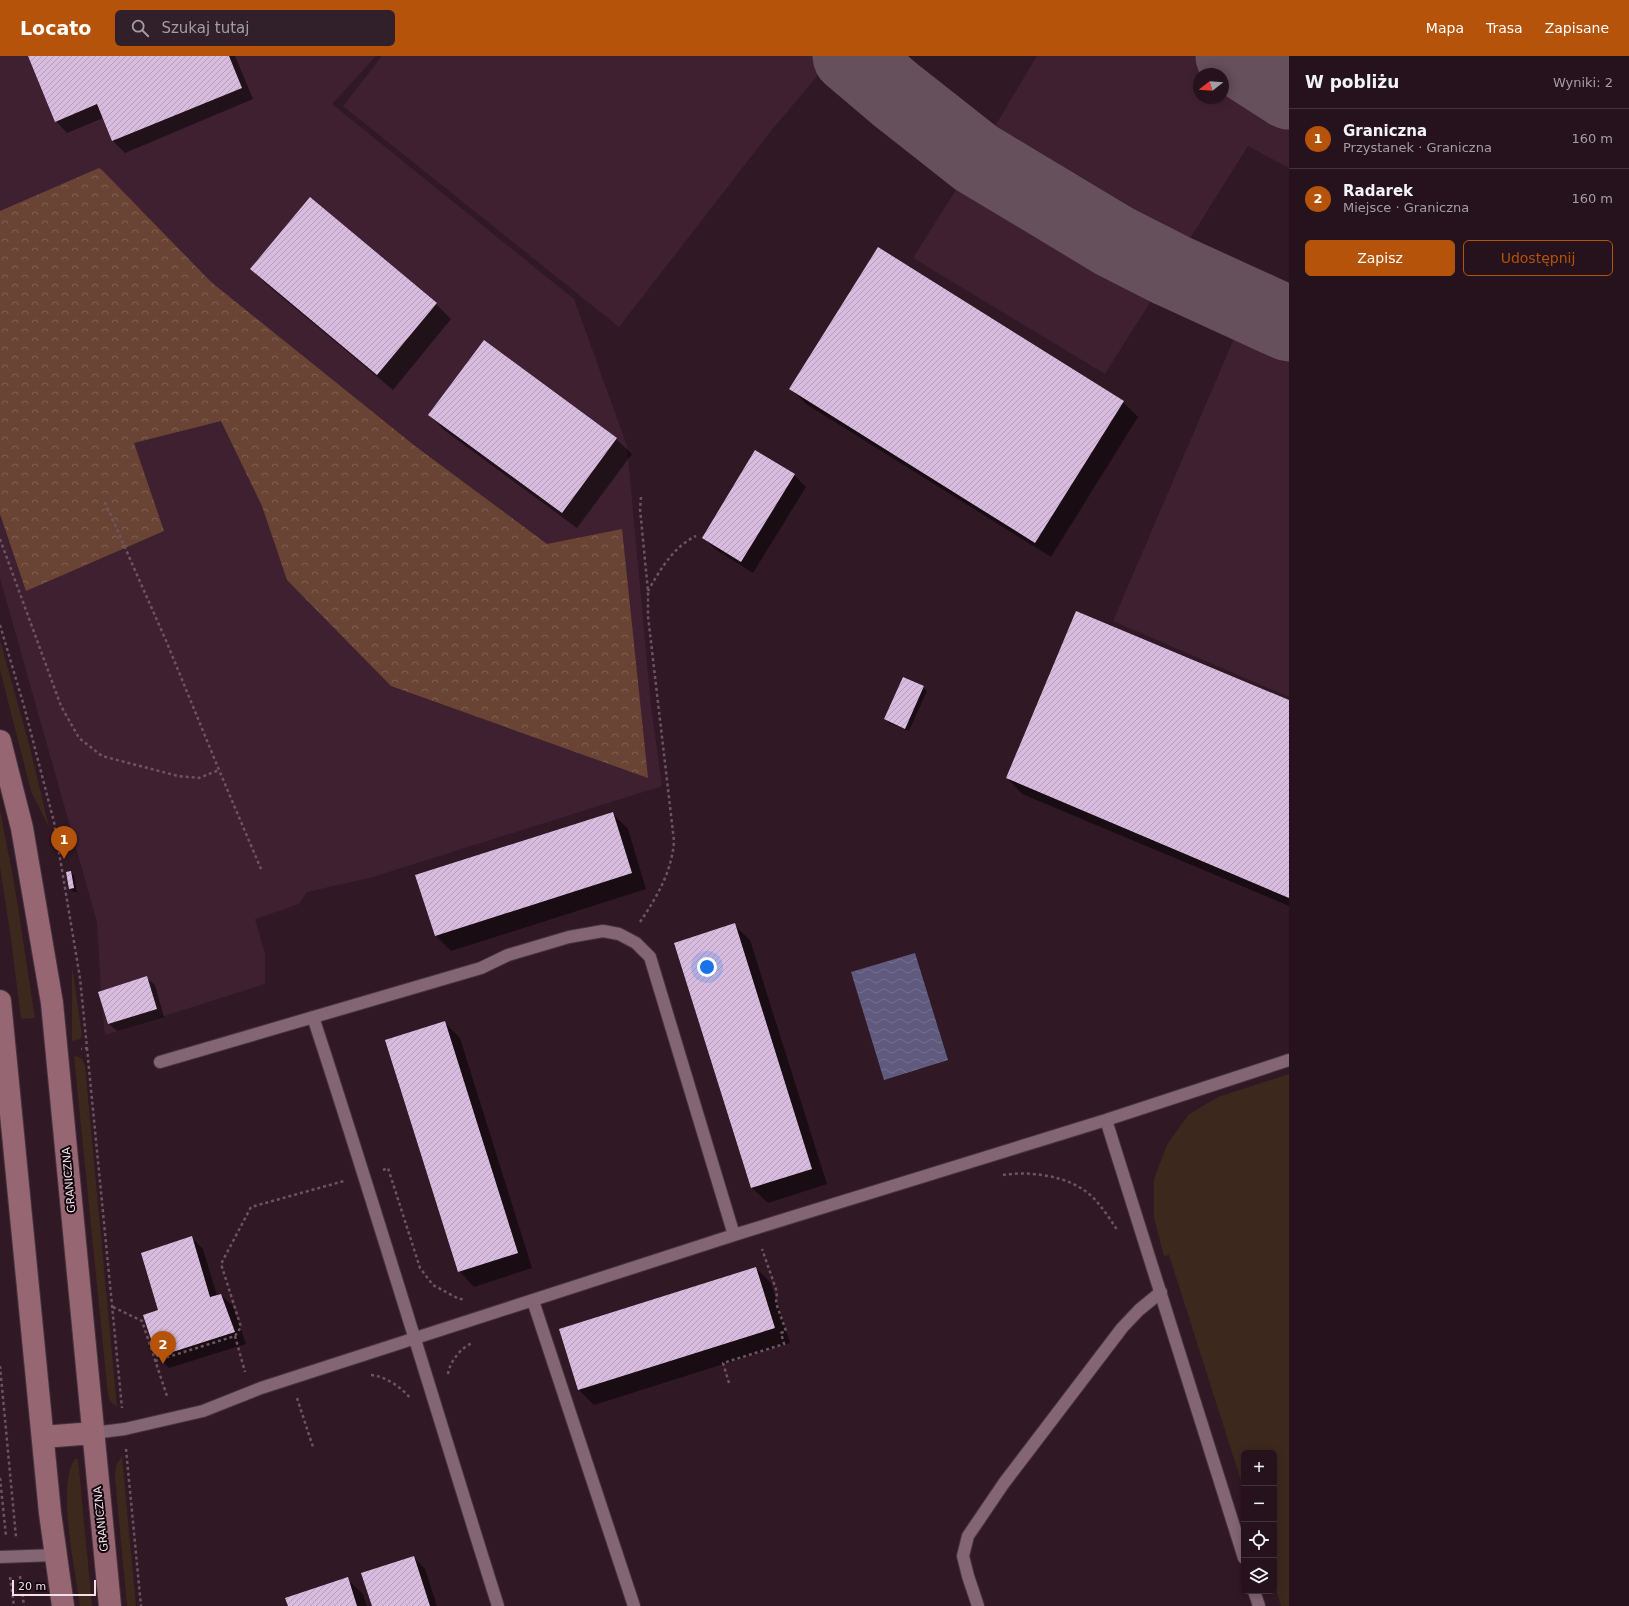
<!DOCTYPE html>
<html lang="pl">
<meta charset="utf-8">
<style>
:root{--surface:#25121c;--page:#312029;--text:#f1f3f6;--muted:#a39ea3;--line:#42323b;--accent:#b45309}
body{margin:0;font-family:"DejaVu Sans",sans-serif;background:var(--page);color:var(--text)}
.controls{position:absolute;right:12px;bottom:12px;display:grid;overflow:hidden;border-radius:6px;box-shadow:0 2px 10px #0003}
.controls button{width:36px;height:36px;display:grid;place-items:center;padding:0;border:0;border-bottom:1px solid var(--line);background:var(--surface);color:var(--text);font:20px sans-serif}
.compass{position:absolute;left:1193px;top:12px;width:36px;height:36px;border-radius:50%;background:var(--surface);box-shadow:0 2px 10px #0003;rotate:253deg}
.scale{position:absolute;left:12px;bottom:10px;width:84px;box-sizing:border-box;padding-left:4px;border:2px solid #f3e1e9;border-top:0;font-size:11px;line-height:14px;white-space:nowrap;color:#f3e1e9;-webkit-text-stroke:3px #12070d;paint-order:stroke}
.you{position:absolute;left:707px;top:911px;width:14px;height:14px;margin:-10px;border:3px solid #fff;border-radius:50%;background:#1a73e8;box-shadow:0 0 0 6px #1a73e833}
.badge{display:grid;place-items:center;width:26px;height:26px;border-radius:50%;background:var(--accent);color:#fff;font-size:13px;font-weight:700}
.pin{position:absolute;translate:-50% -33px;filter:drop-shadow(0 1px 2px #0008)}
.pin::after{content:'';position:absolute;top:21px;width:14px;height:12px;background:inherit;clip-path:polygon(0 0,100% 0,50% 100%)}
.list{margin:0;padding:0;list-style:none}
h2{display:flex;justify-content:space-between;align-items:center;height:52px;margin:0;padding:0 16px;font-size:17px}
h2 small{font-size:13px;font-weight:400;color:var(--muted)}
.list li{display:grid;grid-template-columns:26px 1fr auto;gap:12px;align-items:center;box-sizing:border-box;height:60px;padding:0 16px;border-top:1px solid var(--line)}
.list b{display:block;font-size:15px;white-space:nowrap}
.list p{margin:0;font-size:13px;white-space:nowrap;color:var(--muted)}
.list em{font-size:13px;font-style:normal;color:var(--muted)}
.actions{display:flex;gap:8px;padding:12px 16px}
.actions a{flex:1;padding:9px 0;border:1px solid var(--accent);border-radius:6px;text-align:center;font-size:14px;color:var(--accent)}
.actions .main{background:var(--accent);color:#fff}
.icon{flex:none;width:22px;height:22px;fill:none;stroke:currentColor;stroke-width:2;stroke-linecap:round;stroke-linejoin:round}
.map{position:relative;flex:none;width:1289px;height:1550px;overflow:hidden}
header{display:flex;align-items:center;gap:24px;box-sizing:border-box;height:56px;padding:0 20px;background:var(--accent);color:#fff}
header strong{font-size:19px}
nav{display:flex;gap:22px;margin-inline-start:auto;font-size:14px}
.search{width:280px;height:36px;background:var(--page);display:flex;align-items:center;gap:10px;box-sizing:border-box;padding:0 14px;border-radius:6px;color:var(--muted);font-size:15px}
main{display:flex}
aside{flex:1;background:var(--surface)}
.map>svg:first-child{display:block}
.built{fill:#3f2030;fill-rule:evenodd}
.grass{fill:#3d281e}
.forest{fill:url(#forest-crowns)}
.water{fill:url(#water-waves)}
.shadow{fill:#0007}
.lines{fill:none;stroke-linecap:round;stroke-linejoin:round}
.taxiway{stroke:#66505b;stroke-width:75}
.building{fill:url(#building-hatch)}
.lane-casing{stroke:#47343e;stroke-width:14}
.secondary-casing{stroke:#47343e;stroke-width:24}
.path{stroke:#6c5560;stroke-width:2.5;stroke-dasharray:3 3;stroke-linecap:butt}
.lane{stroke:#846574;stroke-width:12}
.secondary{stroke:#966673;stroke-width:22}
.labels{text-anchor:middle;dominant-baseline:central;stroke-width:4;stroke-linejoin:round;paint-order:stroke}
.street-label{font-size:11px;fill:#f3e1e9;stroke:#12070d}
</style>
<header>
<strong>Locato</strong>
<div class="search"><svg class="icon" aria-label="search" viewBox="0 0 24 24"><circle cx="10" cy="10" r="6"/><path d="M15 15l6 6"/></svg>Szukaj tutaj</div>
<nav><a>Mapa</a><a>Trasa</a><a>Zapisane</a></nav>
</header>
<main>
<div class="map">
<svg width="1289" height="1550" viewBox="0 0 1289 1550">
<defs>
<pattern id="forest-crowns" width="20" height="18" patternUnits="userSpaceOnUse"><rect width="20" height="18" fill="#694434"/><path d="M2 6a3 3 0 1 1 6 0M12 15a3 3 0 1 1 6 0" fill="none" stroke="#7f5f51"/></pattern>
<pattern id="water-waves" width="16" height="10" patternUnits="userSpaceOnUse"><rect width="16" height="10" fill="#5f5a7e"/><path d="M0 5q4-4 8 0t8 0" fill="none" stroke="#767190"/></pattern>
<pattern id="building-hatch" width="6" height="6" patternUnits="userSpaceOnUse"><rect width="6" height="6" fill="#d8bcdf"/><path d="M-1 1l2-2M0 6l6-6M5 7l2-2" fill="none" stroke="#b49eb9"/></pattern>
</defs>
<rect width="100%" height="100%" fill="#311825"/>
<path class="built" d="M 0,0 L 376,0 L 332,48 L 574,243 L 627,390 L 651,650 L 662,730 L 373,821 L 307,836 L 299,848 L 255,863 L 265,898 L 265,928 L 105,979 L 102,949 L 98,936 L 101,935 L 97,866 L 0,522 Z
M 382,0 L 834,0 L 771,75 L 619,271 L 343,50 Z
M 1037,0 L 1289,0 L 1289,112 L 1248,90 L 1105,318 L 913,202 L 976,102 ZM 1199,18 L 1223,18 L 1223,42 L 1199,42 Z
M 1242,264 L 1289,287 L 1289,641 L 1113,565 Z"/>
<path class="grass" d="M 0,584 L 29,688 L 49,771 L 31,735 L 0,614 Z
M 0,754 L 15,832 L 35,962 L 21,963 L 11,883 L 0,811 Z
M 72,910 L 82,979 L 80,983 L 72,985 Z
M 74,1000 C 81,1001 83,1003 85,1010 L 117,1351 L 110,1345 L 108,1339 Z
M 1289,1018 L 1289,1550 L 1281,1550 L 1274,1527 L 1274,1397 L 1244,1397 L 1244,1434 L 1169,1199 L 1164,1200 L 1154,1162 L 1154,1123 L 1167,1089 L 1188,1059 L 1218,1041 Z
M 122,1400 L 136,1550 L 127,1550 L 115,1422 L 116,1410 Z
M 75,1403 L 78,1403 L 92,1550 L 80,1550 C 76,1517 56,1429 75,1403 Z"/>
<path class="forest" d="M 99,112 L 102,114 L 211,226 L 415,390 L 547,488 L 622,473 L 648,722 L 391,630 L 287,524 L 262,450 L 221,365 L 134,387 L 164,475 L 26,535 L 0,458 L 0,155 Z"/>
<path class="water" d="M 915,897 L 948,1004 L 884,1024 L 851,916 Z"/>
<path class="shadow" d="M 29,0 L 235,0 L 253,43 L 125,97 L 113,85 L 103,62 L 67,77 L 56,65 Z
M 251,213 L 436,248 L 451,263 L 393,334 L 266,228 Z
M 790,332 L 1123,346 L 1138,361 L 1051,501 L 806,348 Z
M 429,359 L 616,383 L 632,398 L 577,472 L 444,374 Z
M 794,419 L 806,431 L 753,517 L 715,493 L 703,481 Z
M 923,631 L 927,635 L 909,675 L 889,667 L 886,663 Z
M 1289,646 L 1289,850 L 1022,738 L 1007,722 Z
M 612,757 L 628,773 L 646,833 L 451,895 L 436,880 Z
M 70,816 L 74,819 L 77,836 L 74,836 L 70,833 Z
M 734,869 L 750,884 L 827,1128 L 768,1147 L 752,1132 L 675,887 Z
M 147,922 L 155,929 L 164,961 L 117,975 L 109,968 L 99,936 Z
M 444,966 L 460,982 L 532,1212 L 474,1231 L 459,1215 Z
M 191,1181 L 203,1193 L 217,1240 L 221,1239 L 233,1250 L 246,1288 L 169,1312 L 157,1300 L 159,1255 Z
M 756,1212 L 771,1227 L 790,1287 L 594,1349 L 579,1334 L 560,1273 Z
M 414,1501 L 425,1513 L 437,1550 L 373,1550 Z
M 347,1523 L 363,1538 L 367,1550 L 289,1550 Z"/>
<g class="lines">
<path class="taxiway" d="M 850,0 L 896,39 L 976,102 L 1114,185 L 1171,214 L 1289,268
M 1233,0 L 1289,36"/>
</g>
<path class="building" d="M 28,0 L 229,0 L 242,32 L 112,85 L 97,48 L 55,66 Z
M 310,141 L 437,247 L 377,319 L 250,213 Z
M 878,191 L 1124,345 L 1035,487 L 789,333 Z
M 484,284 L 617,382 L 562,457 L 428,359 Z
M 755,394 L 795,418 L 741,506 L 702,482 Z
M 1076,555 L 1289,644 L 1289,842 L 1006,722 Z
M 903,621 L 924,630 L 905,673 L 884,663 Z
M 613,756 L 632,817 L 435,880 L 415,819 Z
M 71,815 L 74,832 L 69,833 L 66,816 Z
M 735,867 L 812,1113 L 751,1132 L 674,887 Z
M 147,920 L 157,953 L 108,968 L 98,936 Z
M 445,965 L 518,1197 L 458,1216 L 385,984 Z
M 192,1180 L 210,1241 L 221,1238 L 235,1276 L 157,1301 L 143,1259 L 158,1254 L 141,1197 Z
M 756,1211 L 775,1272 L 578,1334 L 559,1273 Z
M 414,1500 L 430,1550 L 372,1550 L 361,1517 Z
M 348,1521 L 357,1550 L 288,1550 L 285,1542 Z"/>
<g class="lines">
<g class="lane-casing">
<path id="lane" d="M 313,961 C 377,1156 436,1354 498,1550
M 160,1006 L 481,912 L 508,899 L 569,881 L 603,875 L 619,878 L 636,887 L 650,901 L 734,1179
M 1106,1064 L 1244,1502
M 533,1245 L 634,1550
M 93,1377 L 125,1373 L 203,1355 L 261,1332 L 734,1179 L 1106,1064 L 1289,1004
M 0,1501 L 56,1499
M 1254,1535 L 1259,1550
M 978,1550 L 968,1520 L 963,1500 L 968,1480 L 1004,1427 L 1122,1272 L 1139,1254 L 1161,1236"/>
</g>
<g class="secondary-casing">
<path id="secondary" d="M 0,685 L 22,772 L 52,947 L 110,1550
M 0,945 L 50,1457 L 63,1550
M 43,1381 L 93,1377"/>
</g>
<path class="path" d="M 105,446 L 167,587 L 219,714 L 261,813
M 0,483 L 61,650 L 79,682 L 102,700 L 178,720 L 199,722 L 219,714
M 648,535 C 660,514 673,491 696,480
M 0,569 L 24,650 L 54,766 L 80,922 L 87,992 L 81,993
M 640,866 C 657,841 672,815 674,785 L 648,560 L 648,535 L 640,453 L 641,441
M 87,992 L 122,1352
M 383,1114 L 388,1112 L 420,1212 L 433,1229 L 459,1243 L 465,1243
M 1003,1119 C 1026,1115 1059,1119 1079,1131 C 1096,1140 1107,1159 1118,1175
M 113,1251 L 142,1265 L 167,1340 L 165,1341
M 235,1280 L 245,1316
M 155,1305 L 235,1280 L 241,1271 L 221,1208 L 251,1151 L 344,1125
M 0,1310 L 16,1481
M 448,1318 C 450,1305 461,1292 472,1287
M 371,1319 C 385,1320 401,1331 410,1342
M 729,1327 L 723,1307 L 784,1288 L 781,1277 L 786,1275 L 776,1247 L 777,1236 L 762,1193
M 297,1342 L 313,1391
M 126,1393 L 141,1550
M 0,1422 L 6,1480
M 20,1520 L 24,1550
M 10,1521 L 14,1550"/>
<use href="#lane" class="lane"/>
<use href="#secondary" class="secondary"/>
</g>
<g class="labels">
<g class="street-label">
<text transform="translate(69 1124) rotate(-95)">GRANICZNA</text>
<text transform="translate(101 1463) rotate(-96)">GRANICZNA</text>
</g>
</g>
</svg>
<div class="controls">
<button>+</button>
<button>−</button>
<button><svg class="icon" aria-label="locate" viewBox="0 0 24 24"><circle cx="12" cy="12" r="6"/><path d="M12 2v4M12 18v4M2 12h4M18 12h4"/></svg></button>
<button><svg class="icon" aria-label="layers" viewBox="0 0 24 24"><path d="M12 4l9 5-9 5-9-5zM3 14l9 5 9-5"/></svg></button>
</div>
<svg class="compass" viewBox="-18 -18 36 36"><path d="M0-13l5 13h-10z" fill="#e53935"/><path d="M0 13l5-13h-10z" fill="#a39ea3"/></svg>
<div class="scale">20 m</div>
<div class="you"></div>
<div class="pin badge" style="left:64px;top:803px">1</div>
<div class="pin badge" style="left:163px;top:1308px">2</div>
</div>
<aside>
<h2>W pobliżu<small>Wyniki: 2</small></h2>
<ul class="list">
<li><span class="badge">1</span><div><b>Graniczna</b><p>Przystanek · Graniczna</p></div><em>160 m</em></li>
<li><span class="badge">2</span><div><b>Radarek</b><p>Miejsce · Graniczna</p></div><em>160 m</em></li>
</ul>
<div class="actions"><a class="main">Zapisz</a><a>Udostępnij</a></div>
</aside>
</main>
